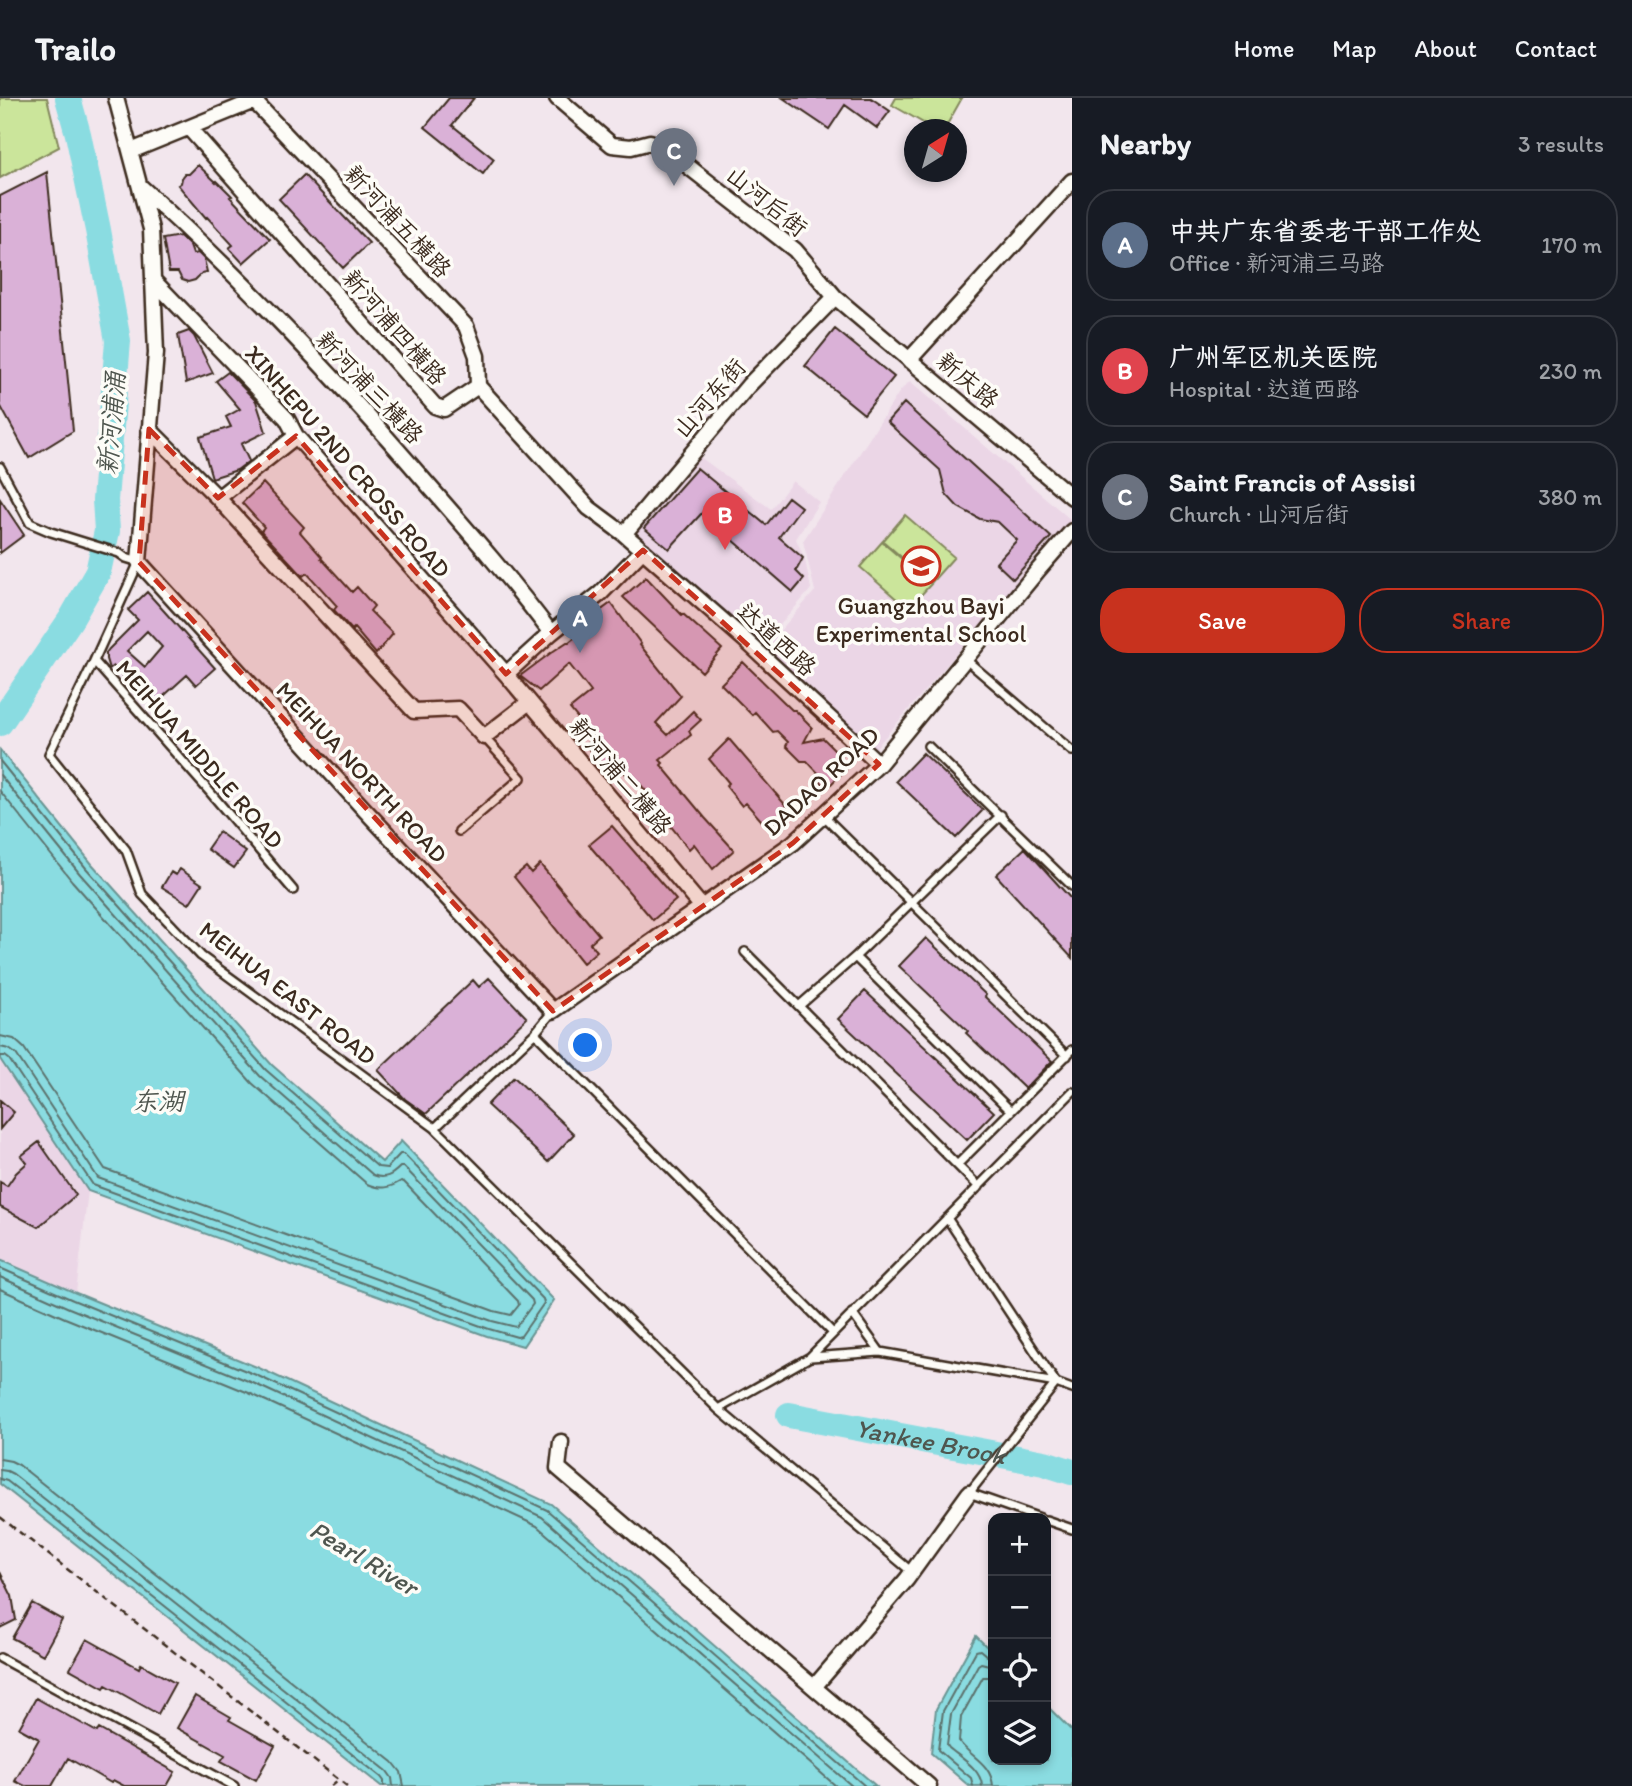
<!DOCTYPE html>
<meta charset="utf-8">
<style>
:root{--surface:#171b24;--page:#242831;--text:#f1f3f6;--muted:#9ea1a6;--line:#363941;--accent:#c8321e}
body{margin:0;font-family:Itim,"LXGW WenKai TC",sans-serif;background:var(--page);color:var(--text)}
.controls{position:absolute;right:21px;bottom:21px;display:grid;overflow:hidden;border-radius:14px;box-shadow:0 4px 10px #0003}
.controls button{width:63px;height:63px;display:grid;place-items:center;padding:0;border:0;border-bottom:2px solid var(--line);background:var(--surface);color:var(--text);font:35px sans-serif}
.compass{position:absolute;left:904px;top:21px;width:63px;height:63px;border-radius:50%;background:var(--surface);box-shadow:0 4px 10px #0003;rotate:37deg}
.you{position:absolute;left:586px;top:948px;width:24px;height:24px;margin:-18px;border:5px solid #fff;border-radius:50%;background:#1a73e8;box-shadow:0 0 0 10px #1a73e833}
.badge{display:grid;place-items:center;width:46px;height:46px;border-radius:50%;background:var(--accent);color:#fff;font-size:23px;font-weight:700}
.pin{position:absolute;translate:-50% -58px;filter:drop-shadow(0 2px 4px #0008)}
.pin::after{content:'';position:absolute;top:37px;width:24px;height:21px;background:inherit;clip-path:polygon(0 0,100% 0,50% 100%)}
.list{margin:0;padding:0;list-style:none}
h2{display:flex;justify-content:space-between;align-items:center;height:91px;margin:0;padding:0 28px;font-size:30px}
h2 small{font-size:23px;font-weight:400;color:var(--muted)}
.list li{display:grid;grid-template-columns:46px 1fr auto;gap:21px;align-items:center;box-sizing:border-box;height:112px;margin:0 14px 14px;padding:0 14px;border:2px solid var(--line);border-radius:28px}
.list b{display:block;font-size:26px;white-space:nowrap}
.list p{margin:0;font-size:23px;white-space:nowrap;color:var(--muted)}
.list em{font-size:23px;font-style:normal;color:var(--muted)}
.actions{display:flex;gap:14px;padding:21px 28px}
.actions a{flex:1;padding:16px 0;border:2px solid var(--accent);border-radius:28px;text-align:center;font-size:24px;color:var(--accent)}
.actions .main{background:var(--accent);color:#fff}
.icon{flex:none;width:38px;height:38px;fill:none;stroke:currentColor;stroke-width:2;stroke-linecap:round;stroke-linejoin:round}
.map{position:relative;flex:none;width:1072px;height:1688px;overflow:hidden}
header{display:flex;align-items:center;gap:42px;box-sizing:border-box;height:98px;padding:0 35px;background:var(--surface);border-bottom:2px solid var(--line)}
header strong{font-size:33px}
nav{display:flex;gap:38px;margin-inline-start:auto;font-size:24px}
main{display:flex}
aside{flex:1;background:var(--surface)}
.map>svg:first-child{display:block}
.built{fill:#ebd6e6}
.green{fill:#cbe59b;stroke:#83885c;stroke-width:2}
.water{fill:#8adce1;stroke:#6a9593;stroke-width:2}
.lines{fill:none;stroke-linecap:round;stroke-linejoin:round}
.shore{stroke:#5b716c;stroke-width:2}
.river{stroke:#8adce1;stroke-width:26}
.building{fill:#dab1d7;stroke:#3b2a1e;stroke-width:2;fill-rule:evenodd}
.lane-casing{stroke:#3b2a1e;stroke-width:12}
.street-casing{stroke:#3b2a1e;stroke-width:19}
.path{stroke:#3b2a1e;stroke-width:2.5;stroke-dasharray:7 5;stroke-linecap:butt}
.lane{stroke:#fdfcf7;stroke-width:7}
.street{stroke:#fdfcf7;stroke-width:14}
.marked{fill:#c8321e;fill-opacity:0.2;stroke:#c8321e;stroke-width:5;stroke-dasharray:14 9;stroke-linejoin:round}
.labels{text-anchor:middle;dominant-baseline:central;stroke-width:7;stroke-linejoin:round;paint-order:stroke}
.street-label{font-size:24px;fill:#3b2a1e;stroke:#fdfcf7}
.poi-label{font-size:24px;fill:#3b2a1e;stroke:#fdfcf7}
.water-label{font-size:26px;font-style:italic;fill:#4f564f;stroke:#fdfcf7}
</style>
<header>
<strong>Trailo</strong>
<nav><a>Home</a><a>Map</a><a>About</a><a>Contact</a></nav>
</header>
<main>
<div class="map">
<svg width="1072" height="1688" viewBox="0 0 1072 1688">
<rect width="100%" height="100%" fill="#f2e6ed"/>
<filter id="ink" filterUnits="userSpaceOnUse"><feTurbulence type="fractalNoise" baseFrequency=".0143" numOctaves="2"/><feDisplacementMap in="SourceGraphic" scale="14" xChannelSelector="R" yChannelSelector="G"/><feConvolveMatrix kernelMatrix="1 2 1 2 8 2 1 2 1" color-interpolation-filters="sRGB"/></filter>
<g filter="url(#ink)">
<path class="built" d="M 910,283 L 1071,422 L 873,653 L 764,551 L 815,493 L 803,443 L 900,293 Z
M 700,359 L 771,411 L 793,383 L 819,404 L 796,441 L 805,462 L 811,491 L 761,549 L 631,435 Z
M 0,961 L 88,1093 L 76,1195 L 0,1162 Z"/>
<path class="green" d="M 0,0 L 47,0 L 59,49 L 0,80 Z
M 896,0 L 962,0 L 944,32 L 934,31 L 892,7 Z
M 905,417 L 954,459 L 931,485 L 883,443 Z
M 882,444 L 931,486 L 908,511 L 860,469 Z"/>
<path class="water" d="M 0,652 L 92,766 L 272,967 L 382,1064 L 401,1043 L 554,1202 L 523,1248 L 487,1238 L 88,1093 L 0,961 Z
M 0,1162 L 76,1195 L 259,1270 L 551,1406 L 876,1688 L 381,1688 L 0,1386 Z
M 976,1538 L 993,1555 L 993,1662 L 1046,1662 L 1046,1607 L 1072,1633 L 1072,1688 L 969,1688 L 931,1655 L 936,1611 Z"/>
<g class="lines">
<path class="shore" d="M 0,663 L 86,770 L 266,972 L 378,1069 L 387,1070 L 400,1056 L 404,1056 L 543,1201 L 544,1205 L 521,1238 L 517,1239 L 489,1231 L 93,1087 L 9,961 L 5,958 L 0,958
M 0,677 L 80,776 L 260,978 L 373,1077 C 385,1082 392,1077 400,1069 L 404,1069 L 532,1202 L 533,1206 L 516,1229 L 492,1223 L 98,1080 L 16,956 L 9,951 L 0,949
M 0,693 L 72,783 L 252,985 L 367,1086 C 380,1092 390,1090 401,1083 L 404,1084 L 518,1203 L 519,1207 L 511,1217 L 494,1213 L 105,1071 L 24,950 L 14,941 L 0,938
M 0,1170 L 73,1202 L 256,1277 L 547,1412 L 865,1688
M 0,1179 L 69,1210 L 253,1285 L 542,1419 L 852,1688
M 0,1191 L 65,1220 L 249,1295 L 537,1428 L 836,1688
M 0,1361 L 11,1363 L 19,1367 L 393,1664 L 401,1674 L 404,1688
M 0,1372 L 7,1373 L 13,1376 L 387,1673 L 392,1680 L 393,1688
M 0,1381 L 7,1383 L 381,1679 L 384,1683 L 384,1688
M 973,1688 L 971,1680 L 938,1652 L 943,1613 L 976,1553 L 980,1552 L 987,1558 L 993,1559
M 982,1688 C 981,1671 961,1660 949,1650 L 947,1647 L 951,1616 L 978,1567 L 981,1565 L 993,1568
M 993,1688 C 991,1665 970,1659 959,1643 L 961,1619 L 983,1579 L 993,1579"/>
<g class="river">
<path d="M 0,625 L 71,521 L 98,474 L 107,433 L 105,402 L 118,243 L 98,132 L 78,36 L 68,0"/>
<path id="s1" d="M 789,1317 L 1044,1365 L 1072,1374"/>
</g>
</g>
<path class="building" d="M 449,0 L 474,0 L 452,27 L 494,61 L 483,76 L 425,29 Z
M 783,0 L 871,0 L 890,13 L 877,30 L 845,7 L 829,31 Z
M 198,67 L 216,84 L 217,83 L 232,98 L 230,99 L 270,141 L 243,165 L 229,150 L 233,147 L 207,119 L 206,120 L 178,87 L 181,85 L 182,80 L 185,76 L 189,76 Z
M 47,74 L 73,333 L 29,360 L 0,307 L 0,98 Z
M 304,77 L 369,145 L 343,170 L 279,101 Z
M 180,138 L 190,148 L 193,156 L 198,155 L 204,161 L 207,174 L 202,175 L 195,182 L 188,184 L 182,182 L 178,174 L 169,174 L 163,141 Z
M 835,231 L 894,279 L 864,316 L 805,268 Z
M 189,233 L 194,238 L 213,275 L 186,285 L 178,237 Z
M 228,274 L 256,303 L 266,334 L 241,346 L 249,363 L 237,372 L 212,380 L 200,339 L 231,329 L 226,319 L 240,311 L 216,283 Z
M 904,305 L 1051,439 L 1013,481 L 996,465 L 1017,442 L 998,424 L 980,421 L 958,409 L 946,396 L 940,372 L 887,324 Z
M 697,370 L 766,427 L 788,399 L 801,409 L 779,439 L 803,460 L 796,473 L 804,481 L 793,494 L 702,415 L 669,451 L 644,430 Z
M 263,385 L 304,429 L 300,434 L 322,459 L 321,460 L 352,494 L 357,489 L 374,508 L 370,513 L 393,536 L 376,556 L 354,530 L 352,532 L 334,512 L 337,508 L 307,475 L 303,478 L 261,433 L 264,429 L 242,405 Z
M 0,401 L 24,437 L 0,455 Z
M 646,479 L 682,517 L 683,516 L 722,551 L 702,574 L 623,499 Z
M 147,494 L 215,570 L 196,587 L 187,577 L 155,606 L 138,593 L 113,568 L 109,571 L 106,561 L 106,555 L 109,551 L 138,522 L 128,512 ZM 147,533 L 162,549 L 145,569 L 127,553 Z
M 611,505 L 641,546 L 640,547 L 681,598 L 656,625 L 668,637 L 693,613 L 701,622 L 689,633 L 691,637 L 660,662 L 663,665 L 661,667 L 705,720 L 734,752 L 713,771 L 694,746 L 689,751 L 670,727 L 674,725 L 639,685 L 637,687 L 615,665 L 607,672 L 585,647 L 594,640 L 570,611 L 591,594 L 569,566 L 539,593 L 520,578 L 552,554 L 567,544 L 569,544 L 595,523 L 592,519 Z
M 743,564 L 792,612 L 795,612 L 812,629 L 804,644 L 823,640 L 841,658 L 841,662 L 848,669 L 827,690 L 821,684 L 820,677 L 807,663 L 801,663 L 786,648 L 788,644 L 777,633 L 773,634 L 755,614 L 752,617 L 721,586 Z
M 729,641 L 788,710 L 768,730 L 746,705 L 742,708 L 726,688 L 729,685 L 709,661 Z
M 923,655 L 983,712 L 956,740 L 896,683 Z
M 612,728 L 676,802 L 653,822 L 589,747 Z
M 219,734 L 246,754 L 234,770 L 207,751 Z
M 1025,750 L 1072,802 L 1072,860 L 996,777 Z
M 540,766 L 599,837 L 590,845 L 597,853 L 583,865 L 514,779 L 526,769 L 531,775 Z
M 180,771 L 202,786 L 189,806 L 162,789 L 171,774 L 176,777 Z
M 926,840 L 986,897 L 985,899 L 1052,963 L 1025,991 L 966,935 L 968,933 L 899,868 Z
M 489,880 L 527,920 L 426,1016 L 405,1001 L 378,972 L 473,882 L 479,889 Z
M 865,893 L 994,1014 L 967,1042 L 838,921 Z
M 514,979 L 574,1036 L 548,1064 L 487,1007 Z
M 0,1002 L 14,1014 L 0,1031 Z
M 39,1044 L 76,1097 L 38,1129 L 0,1109 L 0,1084 L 7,1088 L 16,1075 L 27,1065 L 21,1058 Z
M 0,1474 L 12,1498 L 16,1522 L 0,1530 Z
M 32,1505 L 62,1522 L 43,1557 L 12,1540 Z
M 87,1541 L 139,1570 L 141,1566 L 175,1585 L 158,1616 L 106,1587 L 104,1590 L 70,1571 Z
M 195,1598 L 231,1619 L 229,1622 L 275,1648 L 256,1682 L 221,1663 L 225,1657 L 177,1630 Z
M 36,1600 L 97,1634 L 99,1631 L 175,1674 L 167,1688 L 124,1688 L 113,1682 L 111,1685 L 68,1660 L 52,1688 L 25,1688 L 15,1683 L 39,1641 L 19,1630 Z"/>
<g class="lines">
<g class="lane-casing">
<path id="lane" d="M 0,369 L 30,425 L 51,434 L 119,455 L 126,460 L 139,464 L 94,563 L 209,693 L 293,792
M 965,561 L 1072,653
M 94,563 L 49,656 L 126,752 L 142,796 L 201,858 L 435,1030 L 718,1311 L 912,1474
M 928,648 L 1072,788
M 823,717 L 1067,958
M 459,733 L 521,680 L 484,639
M 745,854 L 979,1089
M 855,859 L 1011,1013
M 799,908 L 855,859 L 1001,717
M 553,913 L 535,935 L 833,1235
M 435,1030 L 535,935
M 957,1067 L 1072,952
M 947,1120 L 1056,1285 L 969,1395 L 1040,1420
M 852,1215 L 880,1254
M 811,1259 L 880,1254 L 1056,1285 L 1072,1291
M 718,1311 L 810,1259 L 1072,994
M 1046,1422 L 1072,1431
M 0,1560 L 234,1688"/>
</g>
<g class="street-casing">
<path id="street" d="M 116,0 L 151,131 L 156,255 L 139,464 L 364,711 L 553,913 L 793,745 L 879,666 L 1039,471 L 1072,433
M 557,0 L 612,47 L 631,49 L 650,44 L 666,51 L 795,152 L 835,199 L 1072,399
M 254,3 L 466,228 L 477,258 L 478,288
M 189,30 L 435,308 L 444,311 L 478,288
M 131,53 L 254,3 L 258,0
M 141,89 C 244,182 339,283 429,388 C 471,436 513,484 551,535
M 153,182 L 287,321 L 296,338 L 506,576 L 702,809
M 909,262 L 1072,83
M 478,288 L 589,410 L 624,436 L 744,541 L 879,666
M 149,331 L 218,400 L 296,338
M 218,400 L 414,613 L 458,611 L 484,639 L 528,605
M 624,436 L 748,288 L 835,199
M 506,576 L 551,535 L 601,495 L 643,452
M 561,1344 L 558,1370 L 929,1688
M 814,1589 L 907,1481 L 969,1395"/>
</g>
<path class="path" d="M 0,1419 L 347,1688
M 331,1688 L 339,1681"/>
<use href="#lane" class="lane"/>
<use href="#street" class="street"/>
</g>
</g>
<path class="marked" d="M 149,331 L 218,400 L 296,338 L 506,576 L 643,452 L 879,666 L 793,745 L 553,913 L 139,464 Z"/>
<defs>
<g id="school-ring" transform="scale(2.0125)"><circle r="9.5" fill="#fdfcf7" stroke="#c8321e" stroke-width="1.5"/><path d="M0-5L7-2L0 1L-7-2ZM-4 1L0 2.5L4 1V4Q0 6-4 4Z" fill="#c8321e"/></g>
</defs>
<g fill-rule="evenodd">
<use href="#school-ring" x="921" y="468"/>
</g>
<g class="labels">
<g class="street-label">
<text transform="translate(767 103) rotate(39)">山河后街</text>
<text transform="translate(398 123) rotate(47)">新河浦五横路</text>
<text transform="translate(395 229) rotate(49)">新河浦四横路</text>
<text transform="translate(968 282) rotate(40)">新庆路</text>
<text transform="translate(370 289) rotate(47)">新河浦三横路</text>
<text transform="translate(709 300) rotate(-49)">山河东街</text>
<text transform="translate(348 363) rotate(49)">XINHEPU 2ND CROSS ROAD</text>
<text transform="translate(777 541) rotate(42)">达道西路</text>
<text transform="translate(200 656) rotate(49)">MEIHUA MIDDLE ROAD</text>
<text transform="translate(362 674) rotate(47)">MEIHUA NORTH ROAD</text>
<text transform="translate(621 678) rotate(50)">新河浦二横路</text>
<text transform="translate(821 683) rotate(-43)">DADAO ROAD</text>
<text transform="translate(288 895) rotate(38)">MEIHUA EAST ROAD</text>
</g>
<g class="poi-label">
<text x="921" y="507">Guangzhou Bayi<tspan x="921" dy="28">Experimental School</tspan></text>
</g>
<g class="water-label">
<text transform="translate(111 325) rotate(-85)">新河浦涌</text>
<text x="158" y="1003">东湖</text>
<text stroke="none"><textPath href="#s1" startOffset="144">Yankee Brook</textPath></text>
<text transform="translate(364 1460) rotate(31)">Pearl River</text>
</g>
</g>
</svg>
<div class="controls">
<button>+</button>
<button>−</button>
<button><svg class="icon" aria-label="locate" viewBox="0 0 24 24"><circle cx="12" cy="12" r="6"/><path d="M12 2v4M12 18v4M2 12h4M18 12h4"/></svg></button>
<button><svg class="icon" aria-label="layers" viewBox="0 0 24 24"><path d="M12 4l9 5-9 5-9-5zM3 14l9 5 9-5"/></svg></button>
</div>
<svg class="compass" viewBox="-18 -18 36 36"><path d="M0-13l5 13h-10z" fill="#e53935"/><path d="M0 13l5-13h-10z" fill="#9ea1a6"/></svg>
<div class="you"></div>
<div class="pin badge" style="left:580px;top:555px;background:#5c6f8a">A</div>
<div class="pin badge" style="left:725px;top:452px;background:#e0444e">B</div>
<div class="pin badge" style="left:674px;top:88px;background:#6b7280">C</div>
</div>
<aside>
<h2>Nearby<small>3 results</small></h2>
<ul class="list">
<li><span class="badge" style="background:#5c6f8a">A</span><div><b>中共广东省委老干部工作处</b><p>Office · 新河浦三马路</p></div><em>170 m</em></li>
<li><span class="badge" style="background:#e0444e">B</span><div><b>广州军区机关医院</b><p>Hospital · 达道西路</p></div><em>230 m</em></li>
<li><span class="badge" style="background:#6b7280">C</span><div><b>Saint Francis of Assisi</b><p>Church · 山河后街</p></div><em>380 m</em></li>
</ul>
<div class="actions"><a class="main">Save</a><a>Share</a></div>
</aside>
</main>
